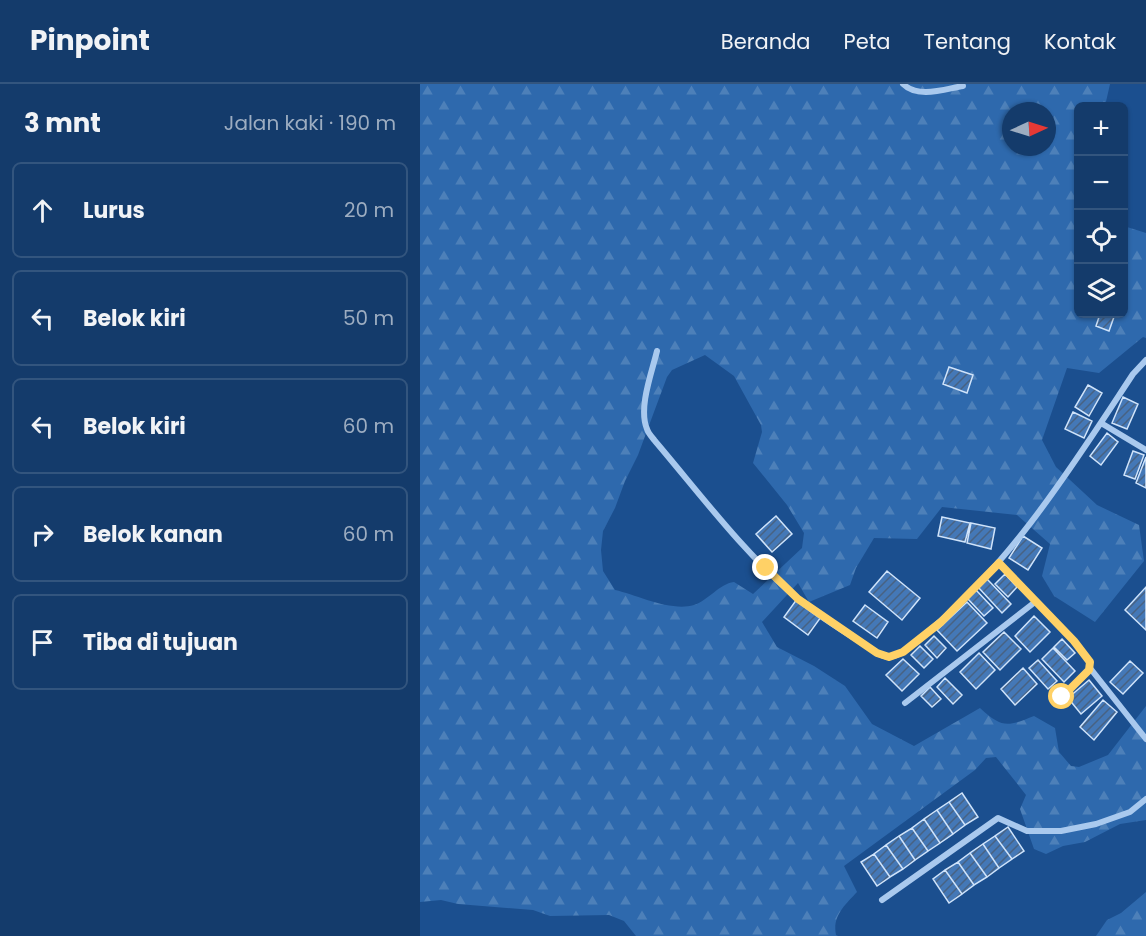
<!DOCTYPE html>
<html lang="id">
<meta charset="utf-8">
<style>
:root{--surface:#143b6b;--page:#214673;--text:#f1f3f6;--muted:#9dadc1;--line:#33557e}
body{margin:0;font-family:Poppins,sans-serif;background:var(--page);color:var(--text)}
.controls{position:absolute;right:18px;top:18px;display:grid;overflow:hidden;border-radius:9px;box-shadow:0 2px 4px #0004}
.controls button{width:54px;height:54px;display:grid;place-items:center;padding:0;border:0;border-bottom:2px solid var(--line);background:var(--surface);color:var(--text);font:30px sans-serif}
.compass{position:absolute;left:582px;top:18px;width:54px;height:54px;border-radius:50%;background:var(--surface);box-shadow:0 2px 4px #0004;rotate:86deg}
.stop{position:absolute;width:18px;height:18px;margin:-14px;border:4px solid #ffd166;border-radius:50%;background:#fff}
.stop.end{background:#ffd166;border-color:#fff;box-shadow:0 2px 6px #0008}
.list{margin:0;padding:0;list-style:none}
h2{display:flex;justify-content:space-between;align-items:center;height:78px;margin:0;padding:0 24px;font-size:26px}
h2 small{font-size:20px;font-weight:400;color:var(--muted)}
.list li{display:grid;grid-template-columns:39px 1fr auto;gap:18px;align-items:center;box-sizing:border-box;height:96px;margin:0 12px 12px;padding:0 12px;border:2px solid var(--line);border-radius:9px}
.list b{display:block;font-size:22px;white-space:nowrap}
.list em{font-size:20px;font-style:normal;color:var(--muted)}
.icon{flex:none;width:33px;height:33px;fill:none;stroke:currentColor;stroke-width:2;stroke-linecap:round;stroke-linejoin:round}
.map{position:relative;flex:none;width:726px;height:852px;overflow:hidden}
header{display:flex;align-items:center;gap:36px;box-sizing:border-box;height:84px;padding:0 30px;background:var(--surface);border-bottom:2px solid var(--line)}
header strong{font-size:28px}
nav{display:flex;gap:33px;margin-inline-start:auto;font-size:21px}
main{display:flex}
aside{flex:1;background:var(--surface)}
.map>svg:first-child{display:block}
.forest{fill:url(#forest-firs);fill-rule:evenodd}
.building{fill:url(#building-hatch);stroke:#cfe3fa;stroke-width:1.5}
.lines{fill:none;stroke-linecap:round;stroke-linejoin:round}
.minor{stroke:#a9c9ee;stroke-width:6}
.route{stroke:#ffd166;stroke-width:8}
</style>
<header>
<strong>Pinpoint</strong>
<nav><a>Beranda</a><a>Peta</a><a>Tentang</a><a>Kontak</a></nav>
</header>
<main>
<aside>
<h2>3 mnt<small>Jalan kaki · 190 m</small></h2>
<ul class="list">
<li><svg class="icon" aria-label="ahead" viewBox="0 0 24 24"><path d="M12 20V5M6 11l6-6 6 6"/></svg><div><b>Lurus</b></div><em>20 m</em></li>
<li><svg class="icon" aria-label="left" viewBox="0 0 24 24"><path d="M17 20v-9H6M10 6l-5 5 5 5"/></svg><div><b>Belok kiri</b></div><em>50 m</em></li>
<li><svg class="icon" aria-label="left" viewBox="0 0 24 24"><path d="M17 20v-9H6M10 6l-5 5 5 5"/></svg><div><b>Belok kiri</b></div><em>60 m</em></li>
<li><svg class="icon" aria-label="right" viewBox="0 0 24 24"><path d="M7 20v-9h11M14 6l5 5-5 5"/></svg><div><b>Belok kanan</b></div><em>60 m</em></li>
<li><svg class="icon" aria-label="arrive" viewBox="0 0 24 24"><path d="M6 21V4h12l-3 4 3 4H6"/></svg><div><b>Tiba di tujuan</b></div></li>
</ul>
</aside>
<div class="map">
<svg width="726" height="852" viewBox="0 0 726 852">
<defs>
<pattern id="forest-firs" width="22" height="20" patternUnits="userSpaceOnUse" patternTransform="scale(1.5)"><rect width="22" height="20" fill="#2e69ad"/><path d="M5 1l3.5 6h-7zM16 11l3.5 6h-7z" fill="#4d80b9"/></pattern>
<pattern id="building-hatch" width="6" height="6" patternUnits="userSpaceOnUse" patternTransform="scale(1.5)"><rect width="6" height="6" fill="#4478b7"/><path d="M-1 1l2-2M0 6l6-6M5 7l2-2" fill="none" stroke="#486282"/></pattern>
</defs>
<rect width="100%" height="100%" fill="#1b4f8f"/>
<path class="forest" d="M 0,0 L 690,0 L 685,22 L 658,22 L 658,230 L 704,230 L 704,140 L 707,143 L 726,149 L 726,254 L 723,253 L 679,289 L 647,284 L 622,356 L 636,383 L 677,421 L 719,441 L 724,477 L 675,538 L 634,512 L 622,492 L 630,460 L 597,431 L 522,423 L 497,455 L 454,454 L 436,484 L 430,501 L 389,518 L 378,499 L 342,538 L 357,563 L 394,582 L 425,602 L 452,640 L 494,662 L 560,624 C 582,644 587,643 614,632 L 635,644 L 639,668 L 651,682 L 659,683 L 688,671 L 726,622 L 726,736 L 700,740 L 665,758 L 643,762 L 626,770 L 614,765 L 600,725 L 606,711 L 576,673 L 566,674 L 555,686 L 424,782 L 437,808 C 425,821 412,832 416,851 L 418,852 L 216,852 L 204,837 L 189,831 L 130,832 L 113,826 L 38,820 L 21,816 L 0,818 ZM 591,27 L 627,27 L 627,63 L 591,63 ZM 285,271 L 314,292 L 341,341 L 342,348 L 333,379 L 367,421 L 384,449 L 382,464 L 333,510 L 314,498 C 299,500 289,516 274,521 C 251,528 217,511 195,506 L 183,487 L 181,466 L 183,447 L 195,424 L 205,397 L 218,371 L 247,293 L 252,286 Z
M 726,808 L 726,852 L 676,852 L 687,836 L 701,829 Z"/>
<path class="building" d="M 680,230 L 695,230 L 689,247 L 676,242 Z
M 529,283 L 553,291 L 547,309 L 523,300 Z
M 668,301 L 682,309 L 669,332 L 655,323 Z
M 703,313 L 718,320 L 707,345 L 692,339 Z
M 653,328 L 672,337 L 664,354 L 645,345 Z
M 687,349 L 698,358 L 681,381 L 670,372 Z
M 713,367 L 724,371 L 715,395 L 704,391 Z
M 726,373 L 726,404 L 716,399 Z
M 356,432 L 372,450 L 352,468 L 336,450 Z
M 522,433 L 550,439 L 545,458 L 518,452 Z
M 551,439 L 575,444 L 571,465 L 547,459 Z
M 603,452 L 622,464 L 608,486 L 589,474 Z
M 467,487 L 500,514 L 482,536 L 449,508 Z
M 585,490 L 597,503 L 588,513 L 575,500 Z
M 567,495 L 591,520 L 582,529 L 558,503 Z
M 726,503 L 726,546 L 705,526 Z
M 556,506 L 573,524 L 564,532 L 547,514 Z
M 377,515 L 401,533 L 388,551 L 364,533 Z
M 547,518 L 567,539 L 537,567 L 517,546 Z
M 445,521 L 468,538 L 457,554 L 433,537 Z
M 614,532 L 630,548 L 610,568 L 595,552 Z
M 584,548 L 601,565 L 580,586 L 563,568 Z
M 514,552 L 526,564 L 517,574 L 505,561 Z
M 642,555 L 655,569 L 647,576 L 634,563 Z
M 500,562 L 513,575 L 504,584 L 491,571 Z
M 633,564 L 655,587 L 644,598 L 622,575 Z
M 559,569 L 575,586 L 556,605 L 540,588 Z
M 483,575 L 499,590 L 482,607 L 466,591 Z
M 618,576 L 637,597 L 628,605 L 609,584 Z
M 710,577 L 723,589 L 703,610 L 690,598 Z
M 603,584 L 617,600 L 595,621 L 581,605 Z
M 525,594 L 542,611 L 533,620 L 517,603 Z
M 669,596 L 682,612 L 661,630 L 648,614 Z
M 510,603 L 521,615 L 512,623 L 501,612 Z
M 683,616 L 697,628 L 674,656 L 660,643 Z
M 542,709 L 558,733 L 545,741 L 529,718 Z
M 529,718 L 545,741 L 533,750 L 517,726 Z
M 517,726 L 533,750 L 520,759 L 504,735 Z
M 504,735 L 520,759 L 508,767 L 492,744 Z
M 588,743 L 604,767 L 592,775 L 575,752 Z
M 492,744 L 508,767 L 495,776 L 479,752 Z
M 479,752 L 495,776 L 483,785 L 466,761 Z
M 575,752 L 592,775 L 579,784 L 563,760 Z
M 563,760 L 579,784 L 567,793 L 550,769 Z
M 466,761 L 483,785 L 470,793 L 454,770 Z
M 550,769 L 567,793 L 554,801 L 538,778 Z
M 454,770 L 470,793 L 457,802 L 441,778 Z
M 538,778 L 554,801 L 542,810 L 525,786 Z
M 525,786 L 542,810 L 529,819 L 513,795 Z"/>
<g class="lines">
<path class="minor" d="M 483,0 C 498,15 525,5 543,2
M 237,267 C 232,288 218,324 227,345 C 228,349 232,353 235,357 C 280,410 324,469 377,514 C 401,535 431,551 457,569 C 462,572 468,574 474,572 C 486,569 495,558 504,551 C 590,482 653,381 713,290 L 726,276
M 681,339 L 726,366
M 579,479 L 654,557 L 670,578 L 669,586 L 642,613
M 670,584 L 726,655
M 485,619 L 615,518
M 462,816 L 578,734 L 607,747 L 641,747 L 676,740 L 710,728 L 726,715"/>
</g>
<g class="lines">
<path class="route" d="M 346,484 L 378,515 L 457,569 L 469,573 L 483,568 L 521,538 L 579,479 L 654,557 L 670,578 L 669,586 L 642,613"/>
</g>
</svg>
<div class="controls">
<button>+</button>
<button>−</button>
<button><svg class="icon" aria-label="locate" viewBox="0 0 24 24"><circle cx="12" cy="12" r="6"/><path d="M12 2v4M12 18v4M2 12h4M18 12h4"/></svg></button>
<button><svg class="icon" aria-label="layers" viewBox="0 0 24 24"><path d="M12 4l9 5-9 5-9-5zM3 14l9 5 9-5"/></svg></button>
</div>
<svg class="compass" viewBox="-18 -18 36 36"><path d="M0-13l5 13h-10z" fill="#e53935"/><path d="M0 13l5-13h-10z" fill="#9dadc1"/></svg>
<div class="stop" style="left:642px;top:613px"></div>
<div class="stop end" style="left:346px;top:484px"></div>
</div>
</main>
